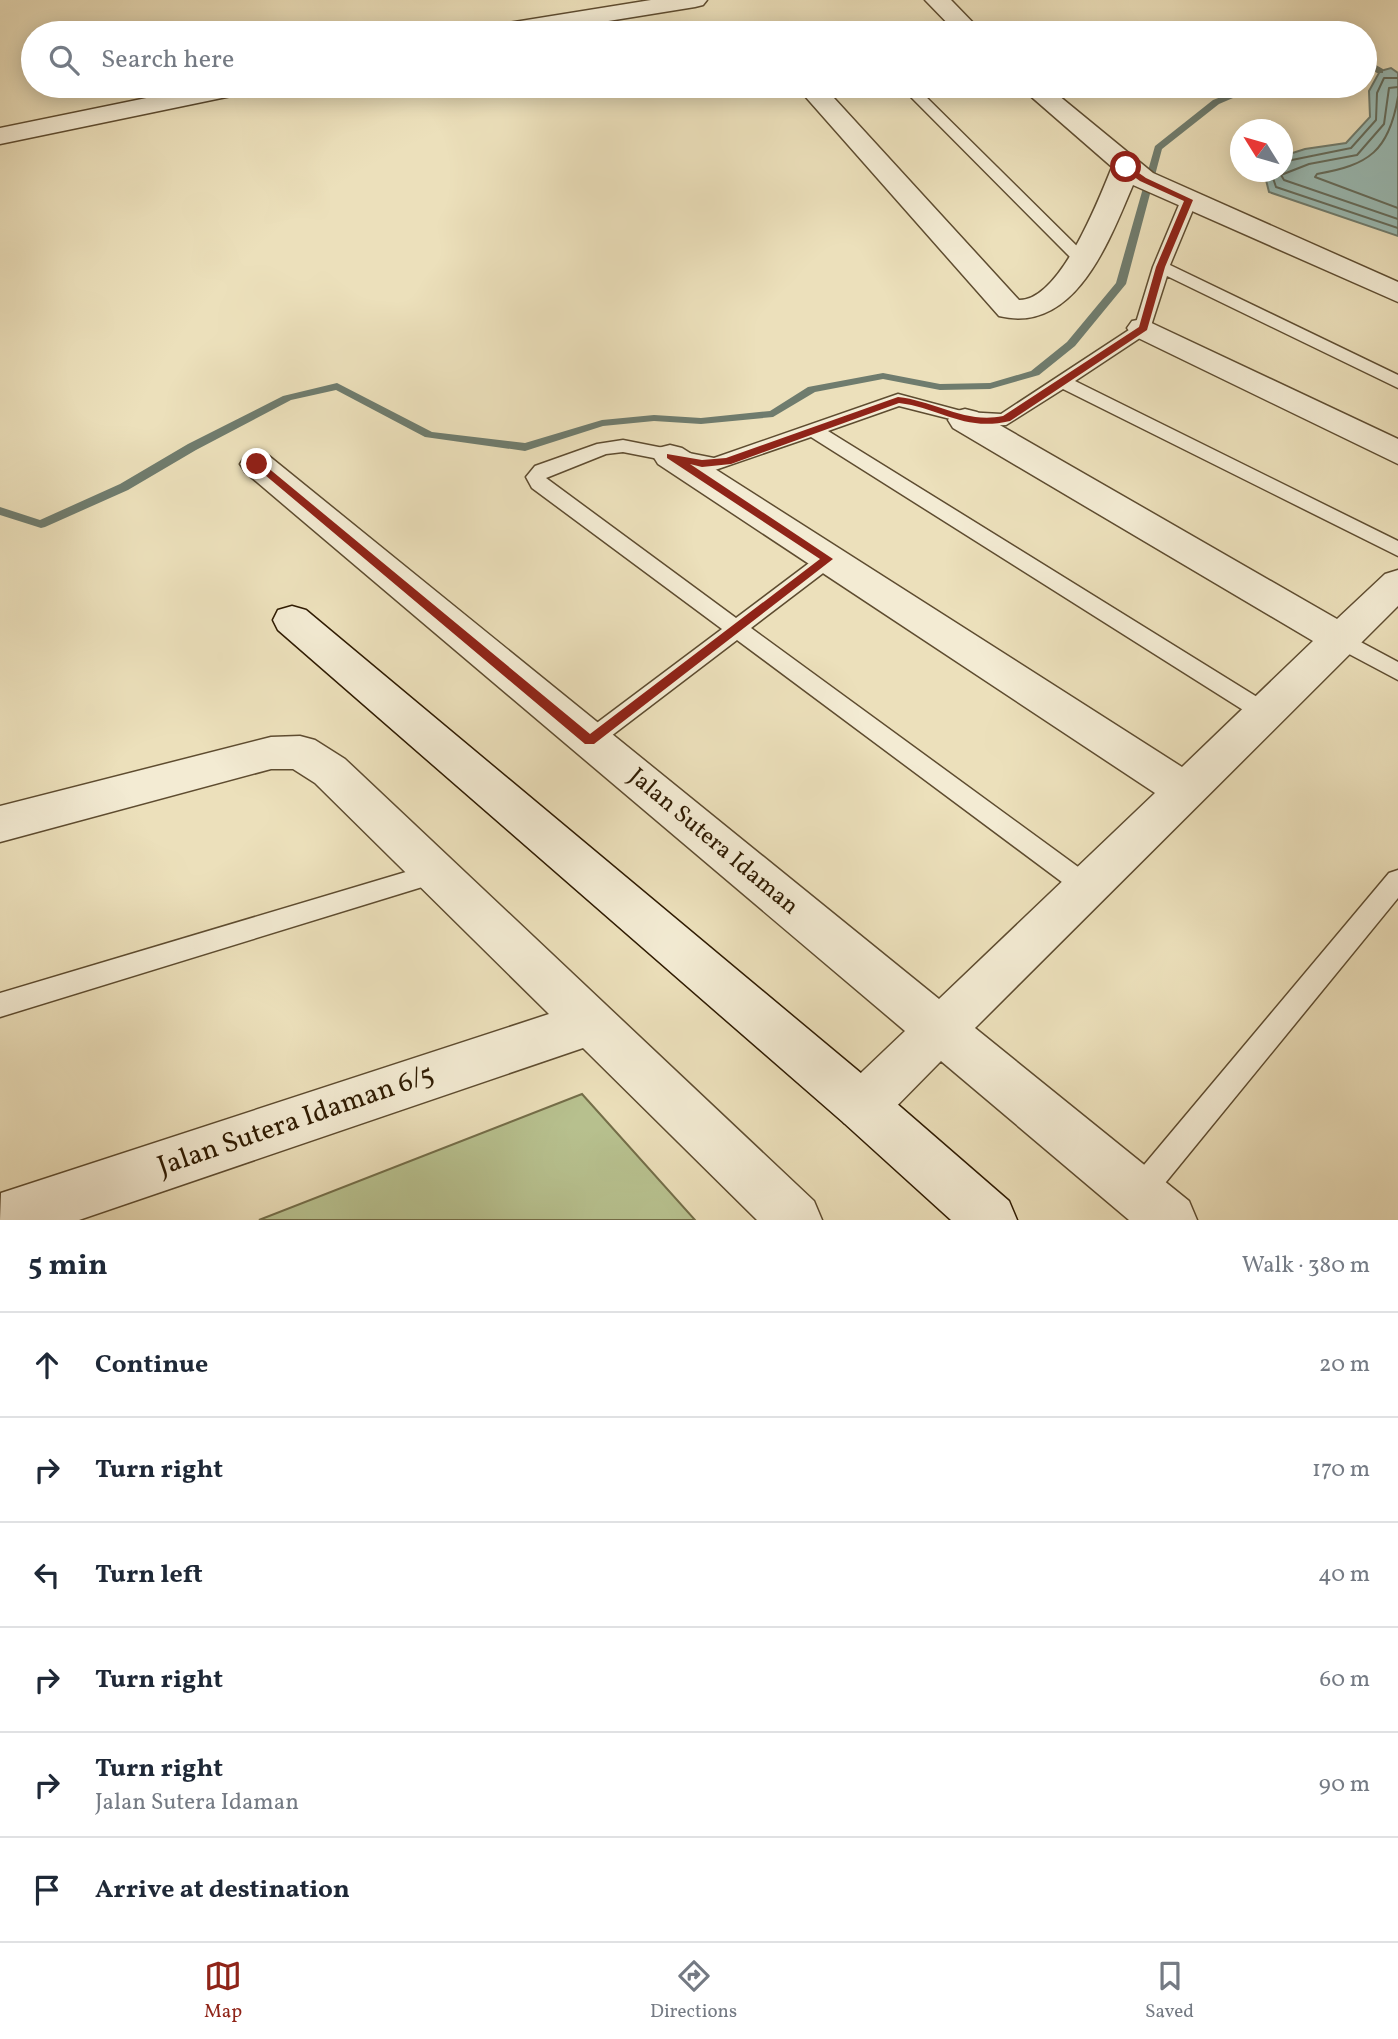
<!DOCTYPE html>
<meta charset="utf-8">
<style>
:root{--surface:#fff;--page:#f2f2f3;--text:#1f2937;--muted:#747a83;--line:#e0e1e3;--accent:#8f2418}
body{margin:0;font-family:Vollkorn,serif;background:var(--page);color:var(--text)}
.compass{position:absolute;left:1230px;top:119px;width:63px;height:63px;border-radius:50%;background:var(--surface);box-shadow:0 4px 18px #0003;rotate:307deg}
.stop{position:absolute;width:21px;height:21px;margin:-16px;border:5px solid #8f2418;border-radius:50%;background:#fff}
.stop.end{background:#8f2418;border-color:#fff;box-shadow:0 2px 7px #0008}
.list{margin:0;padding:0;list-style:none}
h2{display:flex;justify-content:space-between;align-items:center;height:91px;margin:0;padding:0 28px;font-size:30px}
h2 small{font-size:23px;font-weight:400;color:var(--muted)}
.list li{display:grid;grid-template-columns:46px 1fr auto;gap:21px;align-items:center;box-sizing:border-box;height:105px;padding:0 28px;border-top:2px solid var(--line)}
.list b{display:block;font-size:26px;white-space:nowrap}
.list p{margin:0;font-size:23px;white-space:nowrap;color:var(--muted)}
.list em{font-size:23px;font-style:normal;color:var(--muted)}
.icon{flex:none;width:38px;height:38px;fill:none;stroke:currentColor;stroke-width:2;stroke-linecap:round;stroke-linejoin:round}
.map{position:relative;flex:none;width:1398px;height:1220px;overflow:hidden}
.search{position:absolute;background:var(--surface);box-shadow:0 4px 18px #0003;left:21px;right:21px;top:21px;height:77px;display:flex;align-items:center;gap:18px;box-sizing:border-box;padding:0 24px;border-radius:38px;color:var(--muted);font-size:26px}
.sheet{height:721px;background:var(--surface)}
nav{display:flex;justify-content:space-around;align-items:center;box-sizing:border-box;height:98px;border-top:2px solid var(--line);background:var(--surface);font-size:19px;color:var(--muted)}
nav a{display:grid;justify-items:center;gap:4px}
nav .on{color:var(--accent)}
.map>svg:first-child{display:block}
.green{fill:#b8c290;stroke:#746e49;stroke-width:2}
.water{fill:#9abcb6;stroke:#6f7c6e;stroke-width:2}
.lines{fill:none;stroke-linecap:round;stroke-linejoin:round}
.shore{stroke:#646c5c;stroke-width:2}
.stream{fill:#6f7c6e;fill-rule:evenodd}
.lane-casing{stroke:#5e4c30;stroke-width:3}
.street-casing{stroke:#5e4c30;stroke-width:3}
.secondary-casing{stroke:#2f1b02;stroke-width:3}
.lane{fill:#f3ebd3;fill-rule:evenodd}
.street{fill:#f3ebd3;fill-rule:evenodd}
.secondary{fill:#f3ebd3;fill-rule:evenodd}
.route{fill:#8f2418}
.labels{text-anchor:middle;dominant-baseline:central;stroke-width:5;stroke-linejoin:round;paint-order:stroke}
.street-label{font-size:24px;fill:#2f1b02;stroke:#f3ebd3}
.near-street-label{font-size:28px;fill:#2f1b02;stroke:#f3ebd3}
</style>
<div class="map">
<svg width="1398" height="1220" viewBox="0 0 1398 1220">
<rect width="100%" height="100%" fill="#ece0bb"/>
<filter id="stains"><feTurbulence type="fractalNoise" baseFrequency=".00286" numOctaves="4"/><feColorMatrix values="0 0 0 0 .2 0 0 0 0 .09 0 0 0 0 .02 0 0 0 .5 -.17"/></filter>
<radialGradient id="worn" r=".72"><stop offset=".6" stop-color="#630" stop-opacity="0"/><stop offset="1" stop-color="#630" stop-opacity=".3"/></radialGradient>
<path class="green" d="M 582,1094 L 695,1220 L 259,1220 Z"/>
<path class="water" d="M 1391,68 L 1398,73 L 1398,236 L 1269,192 L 1264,172 L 1282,172 L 1283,156 L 1305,149 L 1346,143 L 1370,117 L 1369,91 L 1380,71 Z"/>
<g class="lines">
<path class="shore" d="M 1398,87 L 1389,88 L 1384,124 L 1357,155 L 1309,164 L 1281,175 L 1284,180 L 1398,219
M 1398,97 C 1389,151 1369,165 1317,174 L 1315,177 L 1398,208
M 1282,162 L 1351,148 L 1376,120 L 1377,93 L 1384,78 L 1398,78
M 1271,172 L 1276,187 L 1398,228"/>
<path class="stream" d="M 1365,59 L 1383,69 L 1383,73 L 1377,73 L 1365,64 Z
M 1250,86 L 1261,86 L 1219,104 L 1162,149 L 1126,284 L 1075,346 L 1039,375 L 990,389 L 940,390 L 883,379 L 815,392 L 773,417 L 701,424 L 654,421 L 603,426 L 525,451 L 425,437 L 336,390 L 291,400 L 196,450 L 128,490 L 45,527 L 41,528 L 0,515 L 0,507 L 40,520 L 120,484 L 188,444 L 283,396 L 337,383 L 432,432 L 525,443 L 602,420 L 654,415 L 701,418 L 770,411 L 808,387 L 883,373 L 940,384 L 990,383 L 1031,371 L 1067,342 L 1116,283 L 1155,146 L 1213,100 Z"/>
<g class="lane-casing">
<path id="lane" d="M 900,86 L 915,86 L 1090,259 L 1090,265 L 1078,265 Z
M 1189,195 L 1197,200 L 1170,265 L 1398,375 L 1398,388 L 1167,276 L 1149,332 L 1075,381 L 1398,541 L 1398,556 L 1063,389 L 1006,425 L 978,426 L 899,406 L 828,431 L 1275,708 L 1278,714 L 1275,720 L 1267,723 L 1259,720 L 811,437 L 715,470 L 623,452 L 606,454 L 546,478 L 736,618 L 821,554 L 835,554 L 838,559 L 835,564 L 751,628 L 1096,880 L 1099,887 L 1096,894 L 1087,897 L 1078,894 L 737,640 L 598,746 L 590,749 L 582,746 L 579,740 L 582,734 L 722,629 L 532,488 L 526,477 L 535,466 L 597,444 L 623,440 L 714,458 L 898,394 L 965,412 L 1001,414 L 1135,326 L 1153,267 L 1181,200 Z
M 1342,632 L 1398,662 L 1398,680 L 1334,646 L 1331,640 L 1334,634 Z
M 436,863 L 445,866 L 448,873 L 445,880 L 0,1017 L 0,993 Z
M 1398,870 L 1398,898 L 1148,1204 L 1138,1208 L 1128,1204 L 1124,1194 L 1128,1184 L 1389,873 Z"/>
</g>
<g class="street-casing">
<path id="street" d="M 651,0 L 707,0 L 703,5 L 695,7 L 534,33 L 478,33 L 481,28 L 490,26 Z
M 925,0 L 951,0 L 983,33 L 957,33 Z
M 205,86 L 254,86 L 250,91 L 241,94 L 0,144 L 0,128 Z
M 796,86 L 823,86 L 1019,300 C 1060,301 1099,199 1112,167 L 1019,86 L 1047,86 L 1153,173 L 1398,282 L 1398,302 L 1133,185 C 1109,241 1075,335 999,316 Z
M 1143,319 L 1398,439 L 1398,464 L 1132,335 L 1127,328 L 1132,321 Z
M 965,409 L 977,412 L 1337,619 L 1385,574 L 1398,570 L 1398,606 L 975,1028 L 1189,1201 L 1197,1220 L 1129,1220 L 941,1061 L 880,1123 L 862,1130 L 844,1123 L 837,1106 L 844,1089 L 905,1031 L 245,472 L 240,464 L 245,456 L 257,453 L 269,456 L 939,999 L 1155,793 L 658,464 L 653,456 L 658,448 L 670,445 L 682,448 L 1182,767 L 1313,641 L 953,428 L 948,420 L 953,412 Z
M 300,736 L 315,740 L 345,759 L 814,1201 L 822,1220 L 757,1220 L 583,1048 L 79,1220 L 0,1220 L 1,1193 L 549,1014 L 315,783 L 293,769 L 271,769 L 0,842 L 0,806 L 271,737 Z"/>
</g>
<g class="secondary-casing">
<path id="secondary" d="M 292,606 L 306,610 L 880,1089 L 1009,1201 L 1017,1220 L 951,1220 L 844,1123 L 278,630 L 273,620 L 278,610 Z"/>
</g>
<use href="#lane" class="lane"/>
<use href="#street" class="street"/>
<use href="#secondary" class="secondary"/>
</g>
<path class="route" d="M 1123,166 L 1129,166 L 1146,178 L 1193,200 L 1165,267 L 1147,330 L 1010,421 C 964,432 941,408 899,403 L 731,464 L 702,467 L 690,464 L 833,559 L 594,744 L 585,744 L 252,464 L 261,462 L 590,734 L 820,559 L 667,458 L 667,454 L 702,460 L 726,458 L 898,397 C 935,401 965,424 1003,416 L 1139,327 L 1156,267 L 1184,201 L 1140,181 L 1123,169 Z"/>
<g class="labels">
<g class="street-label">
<text transform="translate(713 842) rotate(40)">Jalan Sutera Idaman</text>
</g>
<g class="near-street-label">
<text transform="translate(296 1121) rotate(-19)">Jalan Sutera Idaman 6/5</text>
</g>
</g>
<rect width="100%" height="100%" filter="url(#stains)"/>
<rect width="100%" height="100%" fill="url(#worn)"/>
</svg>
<svg class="compass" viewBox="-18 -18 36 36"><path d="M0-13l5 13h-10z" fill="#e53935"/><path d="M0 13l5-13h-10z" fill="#747a83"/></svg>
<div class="stop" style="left:1126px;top:167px"></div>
<div class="stop end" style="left:257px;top:464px"></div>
<div class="search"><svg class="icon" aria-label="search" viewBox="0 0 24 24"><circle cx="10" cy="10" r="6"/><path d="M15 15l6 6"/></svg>Search here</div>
</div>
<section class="sheet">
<h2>5 min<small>Walk · 380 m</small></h2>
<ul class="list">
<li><svg class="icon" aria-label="ahead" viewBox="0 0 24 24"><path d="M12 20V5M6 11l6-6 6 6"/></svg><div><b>Continue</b></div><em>20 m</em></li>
<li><svg class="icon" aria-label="right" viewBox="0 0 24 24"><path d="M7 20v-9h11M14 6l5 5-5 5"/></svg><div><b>Turn right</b></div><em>170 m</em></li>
<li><svg class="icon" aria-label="left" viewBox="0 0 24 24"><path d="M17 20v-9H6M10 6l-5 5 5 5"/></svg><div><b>Turn left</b></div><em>40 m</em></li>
<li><svg class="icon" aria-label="right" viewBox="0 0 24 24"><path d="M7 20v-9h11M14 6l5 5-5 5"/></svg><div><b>Turn right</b></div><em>60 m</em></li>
<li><svg class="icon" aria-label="right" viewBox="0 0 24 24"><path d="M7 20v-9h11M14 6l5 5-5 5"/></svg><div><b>Turn right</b><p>Jalan Sutera Idaman</p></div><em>90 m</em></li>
<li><svg class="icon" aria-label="arrive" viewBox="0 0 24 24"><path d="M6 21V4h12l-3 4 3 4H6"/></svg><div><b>Arrive at destination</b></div></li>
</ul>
</section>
<nav>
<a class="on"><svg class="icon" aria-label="map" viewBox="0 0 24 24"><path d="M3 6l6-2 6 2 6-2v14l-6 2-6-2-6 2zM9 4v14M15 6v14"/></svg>Map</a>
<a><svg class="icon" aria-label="directions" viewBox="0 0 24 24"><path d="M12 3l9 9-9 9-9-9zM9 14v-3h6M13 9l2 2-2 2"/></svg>Directions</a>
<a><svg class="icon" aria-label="saved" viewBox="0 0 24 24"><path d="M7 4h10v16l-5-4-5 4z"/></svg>Saved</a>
</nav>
